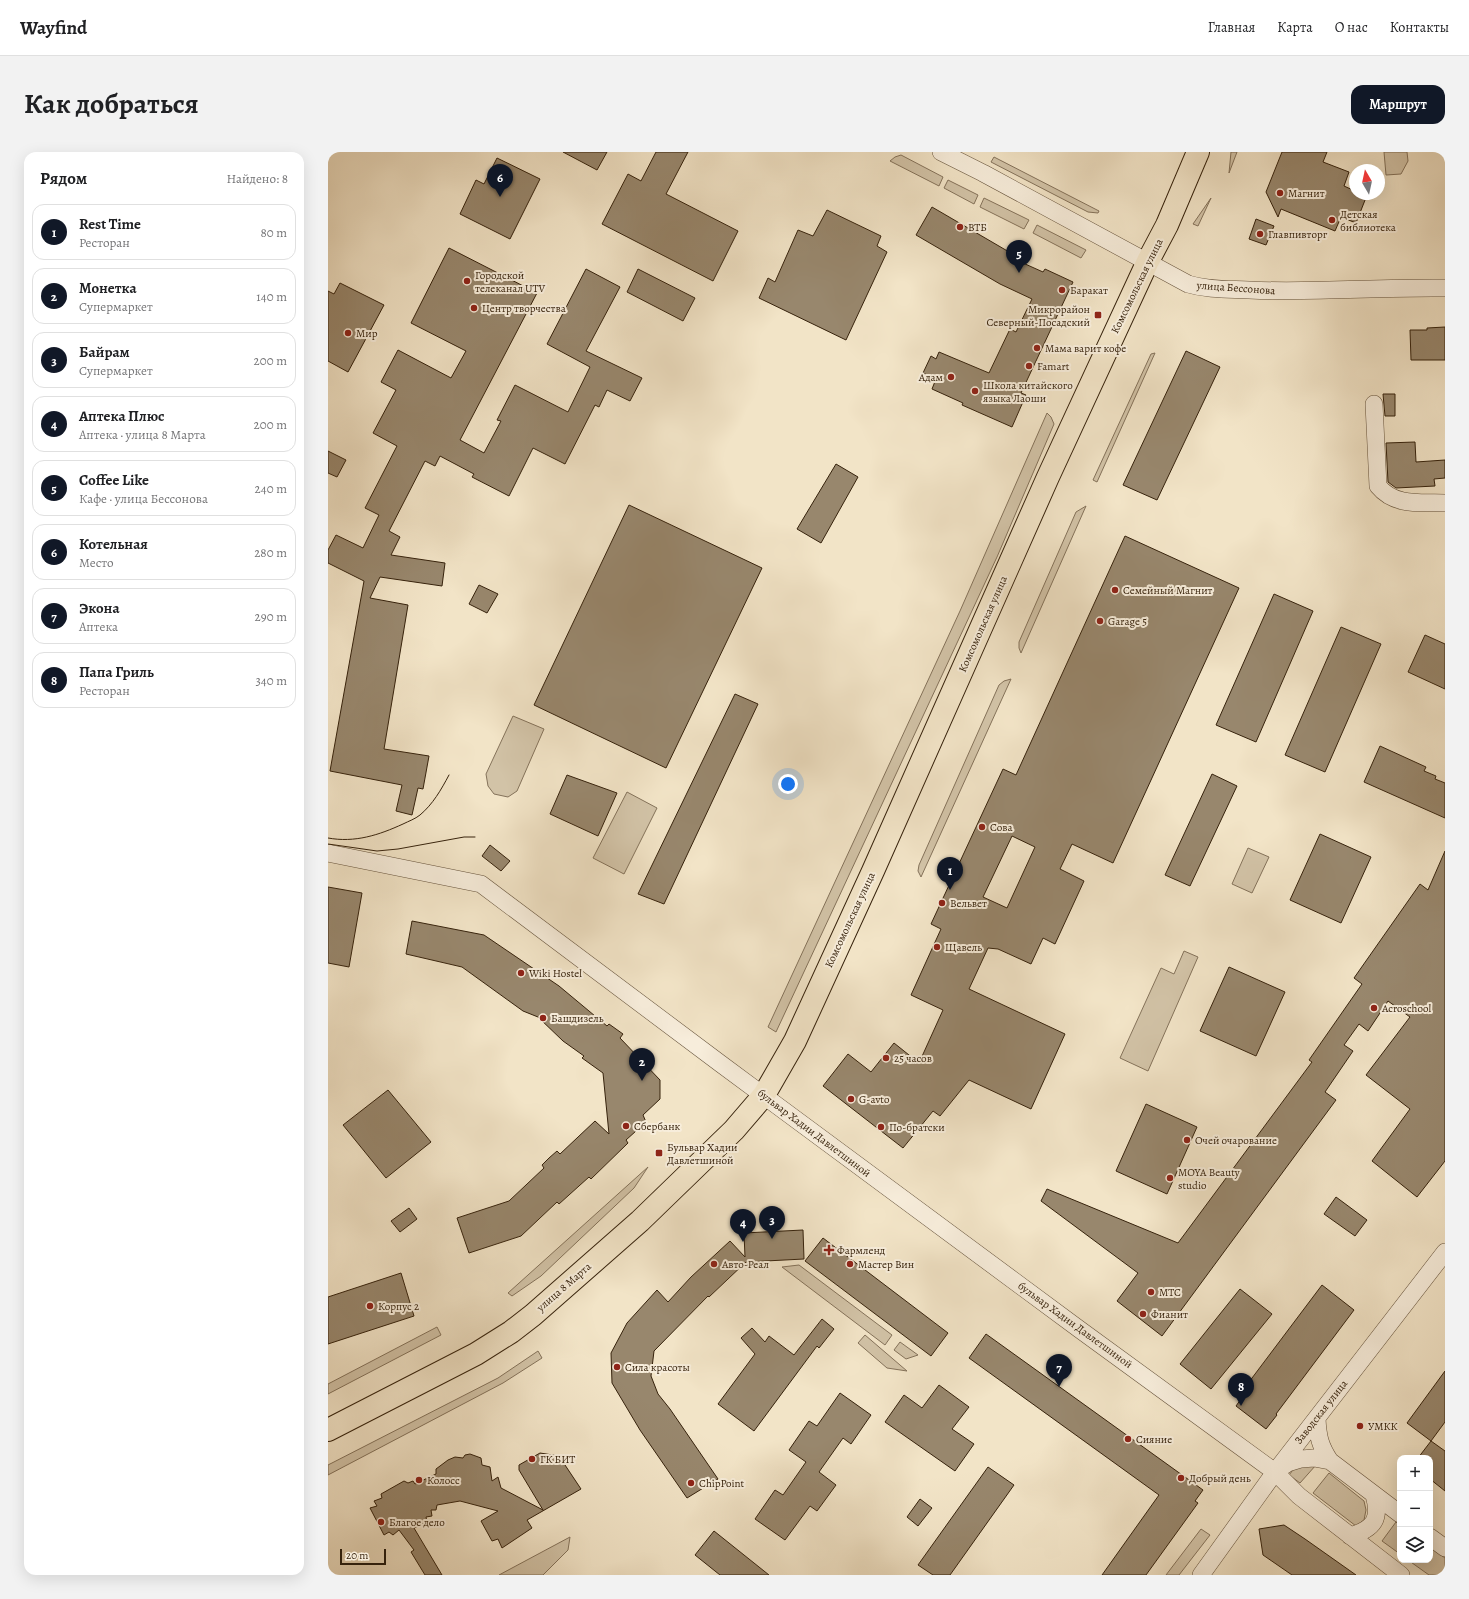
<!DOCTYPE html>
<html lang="ru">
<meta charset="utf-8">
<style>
:root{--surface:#fff;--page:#f2f2f2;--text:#202124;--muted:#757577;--line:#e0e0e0;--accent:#111827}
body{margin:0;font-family:Alegreya,serif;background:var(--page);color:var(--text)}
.controls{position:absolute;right:12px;bottom:12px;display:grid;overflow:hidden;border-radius:8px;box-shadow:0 4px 16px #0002}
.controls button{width:36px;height:36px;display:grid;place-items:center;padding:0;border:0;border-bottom:1px solid var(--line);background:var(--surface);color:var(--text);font:20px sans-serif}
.compass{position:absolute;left:1021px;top:12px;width:36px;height:36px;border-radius:50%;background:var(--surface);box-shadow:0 4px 16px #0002;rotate:351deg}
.scale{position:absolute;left:12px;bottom:10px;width:46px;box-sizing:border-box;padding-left:4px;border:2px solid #36220c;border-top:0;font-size:11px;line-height:14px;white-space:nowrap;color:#36220c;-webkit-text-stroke:3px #f7eddb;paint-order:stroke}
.you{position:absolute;left:460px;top:632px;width:14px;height:14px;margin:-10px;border:3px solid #fff;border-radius:50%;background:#1a73e8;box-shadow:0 0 0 6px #1a73e833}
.badge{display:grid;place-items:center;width:26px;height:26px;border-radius:50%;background:var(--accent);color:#fff;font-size:13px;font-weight:700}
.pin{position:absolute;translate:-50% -33px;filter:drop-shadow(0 1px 2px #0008)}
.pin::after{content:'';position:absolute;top:21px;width:14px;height:12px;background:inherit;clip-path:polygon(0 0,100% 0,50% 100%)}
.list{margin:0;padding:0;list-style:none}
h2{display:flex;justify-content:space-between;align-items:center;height:52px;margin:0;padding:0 16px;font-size:17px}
h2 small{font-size:13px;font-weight:400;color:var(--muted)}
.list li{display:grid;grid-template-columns:26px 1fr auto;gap:12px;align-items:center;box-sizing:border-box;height:56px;margin:0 8px 8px;padding:0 8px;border:1px solid var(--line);border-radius:12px}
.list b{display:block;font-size:15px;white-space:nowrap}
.list p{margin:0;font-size:13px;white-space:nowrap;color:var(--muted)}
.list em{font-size:13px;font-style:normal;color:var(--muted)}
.icon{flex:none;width:22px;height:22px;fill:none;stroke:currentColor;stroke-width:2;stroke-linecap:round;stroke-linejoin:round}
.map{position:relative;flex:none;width:1117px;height:1423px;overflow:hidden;border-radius:12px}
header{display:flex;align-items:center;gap:24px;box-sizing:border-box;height:56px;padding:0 20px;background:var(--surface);border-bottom:1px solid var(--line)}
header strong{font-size:19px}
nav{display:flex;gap:22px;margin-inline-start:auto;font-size:14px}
.intro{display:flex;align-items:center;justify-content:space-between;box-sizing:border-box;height:96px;padding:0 24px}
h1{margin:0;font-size:28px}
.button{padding:10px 18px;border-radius:12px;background:var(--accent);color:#fff;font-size:14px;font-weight:700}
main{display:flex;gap:24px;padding:0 24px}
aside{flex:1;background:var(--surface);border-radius:12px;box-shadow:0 4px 16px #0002}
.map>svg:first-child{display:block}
.green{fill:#d2c3a7;stroke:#84725a}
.building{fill:#98876d;stroke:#36220c;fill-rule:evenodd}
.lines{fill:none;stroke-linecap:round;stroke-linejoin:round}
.minor-casing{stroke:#65523b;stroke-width:18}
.major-casing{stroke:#36220c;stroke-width:24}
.minor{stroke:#f7eddb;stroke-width:17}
.major{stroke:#f2e4c7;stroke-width:22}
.tram{stroke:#36220c;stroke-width:1}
.poi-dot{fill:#8f2418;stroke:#f7eddb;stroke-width:1.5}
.labels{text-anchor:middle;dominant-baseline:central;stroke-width:4;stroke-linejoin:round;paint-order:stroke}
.poi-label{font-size:11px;fill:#36220c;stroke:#f7eddb;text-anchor:start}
.street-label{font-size:11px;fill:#36220c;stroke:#f7eddb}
</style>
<header>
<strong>Wayfind</strong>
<nav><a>Главная</a><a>Карта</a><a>О нас</a><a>Контакты</a></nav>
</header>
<div class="intro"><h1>Как добраться</h1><a class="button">Маршрут</a></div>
<main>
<aside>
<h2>Рядом<small>Найдено: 8</small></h2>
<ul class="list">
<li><span class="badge">1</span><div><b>Rest Time</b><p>Ресторан</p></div><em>80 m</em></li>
<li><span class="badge">2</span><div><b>Монетка</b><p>Супермаркет</p></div><em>140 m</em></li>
<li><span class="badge">3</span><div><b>Байрам</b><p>Супермаркет</p></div><em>200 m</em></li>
<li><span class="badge">4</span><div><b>Аптека Плюс</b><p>Аптека · улица 8 Марта</p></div><em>200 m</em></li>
<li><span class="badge">5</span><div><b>Coffee Like</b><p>Кафе · улица Бессонова</p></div><em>240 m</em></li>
<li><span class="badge">6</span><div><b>Котельная</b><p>Место</p></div><em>280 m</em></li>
<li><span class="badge">7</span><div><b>Экона</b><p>Аптека</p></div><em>290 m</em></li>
<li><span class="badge">8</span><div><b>Папа Гриль</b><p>Ресторан</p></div><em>340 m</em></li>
</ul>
</aside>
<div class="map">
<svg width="1117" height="1423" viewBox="0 0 1117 1423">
<rect width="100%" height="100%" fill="#f2e4c7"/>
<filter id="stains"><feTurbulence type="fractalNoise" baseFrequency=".005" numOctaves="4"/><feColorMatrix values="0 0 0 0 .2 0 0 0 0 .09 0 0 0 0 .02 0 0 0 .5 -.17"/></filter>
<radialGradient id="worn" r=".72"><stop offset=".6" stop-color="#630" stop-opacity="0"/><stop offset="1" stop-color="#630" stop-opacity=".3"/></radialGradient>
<path class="green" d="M 903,0 L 909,0 L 901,21 Z
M 1056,0 L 1079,0 L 1080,9 L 1073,22 L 1058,23 Z
M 573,3 L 615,25 L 611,34 L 562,9 L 567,5 Z
M 666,5 L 771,59 L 770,61 L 760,60 L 663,10 Z
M 620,28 L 650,43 L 646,52 L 616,36 Z
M 656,46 L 701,68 L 696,77 L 652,55 Z
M 883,46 L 870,74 L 865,72 Z
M 709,73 L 758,98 L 753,106 L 705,81 Z
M 827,201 L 769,330 L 765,328 L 823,202 Z
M 719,261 L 723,265 L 726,272 L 669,405 L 448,880 L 440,875 L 632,459 Z
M 758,354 L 693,501 L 691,496 L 691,490 L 748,360 Z
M 683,527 L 593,725 L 590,719 L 591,713 L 671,533 L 676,529 Z
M 185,564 L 216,577 L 189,639 L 180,645 L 166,642 L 160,634 L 158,622 Z
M 299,640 L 329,656 L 296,722 L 265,706 Z
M 920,696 L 941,705 L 924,741 L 904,732 Z
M 856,799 L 870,805 L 820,919 L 792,906 L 833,816 L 846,822 Z
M 320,1015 L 306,1036 L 213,1124 L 184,1144 L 180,1141 Z
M 471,1113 L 564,1183 L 557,1193 L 454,1115 Z
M 109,1175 L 113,1183 L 0,1242 L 0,1232 Z
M 537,1183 L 579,1219 L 559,1216 L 530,1191 Z
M 572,1190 L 590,1203 L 578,1207 L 566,1198 Z
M 210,1199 L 214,1206 L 175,1231 L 0,1323 L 0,1313 L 170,1226 Z
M 969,1313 L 988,1313 L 972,1331 L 961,1323 Z
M 1001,1321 L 1036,1349 L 1038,1358 L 1036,1368 L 1028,1374 L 985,1341 Z
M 1068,1370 L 1072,1373 L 1072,1402 L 1054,1389 Z
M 873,1377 L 882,1383 L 851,1423 L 838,1423 Z
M 242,1385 L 240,1398 L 215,1423 L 171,1423 Z
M 1102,1395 L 1117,1406 L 1117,1423 L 1101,1423 L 1080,1408 L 1102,1408 Z"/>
<path class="building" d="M 235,0 L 279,0 L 269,18 Z
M 328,0 L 360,0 L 338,42 L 410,79 L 385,129 L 274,72 L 300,22 L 313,29 Z
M 954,0 L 999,0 L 995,10 L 1021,20 L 1016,34 L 1027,39 L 1027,42 L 1039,43 L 1028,71 L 1013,65 L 1007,79 L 953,57 L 950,65 L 938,40 Z
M 169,6 L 212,27 L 182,87 L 132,62 L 148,28 L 156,32 Z
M 604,55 L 688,104 L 686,107 L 715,120 L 717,117 L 745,130 L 693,241 L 698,243 L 684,275 L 634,253 L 635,251 L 604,237 L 608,227 L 595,221 L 603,204 L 608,207 L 611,200 L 661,221 L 682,177 L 688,180 L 704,147 L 672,132 L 588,83 Z
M 499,58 L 553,84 L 549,94 L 559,100 L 518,188 L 431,146 L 440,126 L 447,130 L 470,78 L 485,84 Z
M 928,67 L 946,74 L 938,93 L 921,87 Z
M 121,96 L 209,141 L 132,288 L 156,301 L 173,269 L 169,268 L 187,233 L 240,260 L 262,215 L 219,192 L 258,117 L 292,135 L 258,199 L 314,226 L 302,249 L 279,238 L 271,255 L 267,253 L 237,312 L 205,296 L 181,344 L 144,325 L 146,322 L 112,304 L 107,314 L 97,309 L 61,379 L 72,385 L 63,403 L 117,411 L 114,434 L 52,425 L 42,446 L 80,453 L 56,597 L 101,604 L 95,637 L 90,636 L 84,663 L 68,659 L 74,633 L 2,619 L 36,429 L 0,411 L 0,398 L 8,383 L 35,396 L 51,363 L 37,356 L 69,294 L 45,281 L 68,238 L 53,230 L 70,198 L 123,226 L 138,199 L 83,171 Z
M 310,117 L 367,146 L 355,169 L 299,140 Z
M 12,131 L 56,153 L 20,220 L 0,209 L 0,139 L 6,142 Z
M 1117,175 L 1117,208 L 1083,208 L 1082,178 L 1099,178 L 1099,176 Z
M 858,199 L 892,215 L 829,348 L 795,333 Z
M 1055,242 L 1067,242 L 1067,264 L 1057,264 Z
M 1087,290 L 1088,310 L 1117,308 L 1117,326 L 1106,327 L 1107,334 L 1068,336 L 1060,330 L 1058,291 Z
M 0,299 L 18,308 L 9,325 L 0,321 Z
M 508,312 L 530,325 L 493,391 L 469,377 Z
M 301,353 L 434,416 L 338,616 L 206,553 Z
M 797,384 L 911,436 L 785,711 L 744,692 L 732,717 L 756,729 L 727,792 L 715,786 L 703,812 L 670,797 L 660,796 L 641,837 L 737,882 L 703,957 L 641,928 L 612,964 L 605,959 L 575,996 L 495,934 L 520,902 L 543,920 L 566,891 L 591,911 L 615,858 L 583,843 L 613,777 L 603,772 L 675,617 L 688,623 ZM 684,684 L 707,695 L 679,756 L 655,745 Z
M 151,433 L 170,442 L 159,461 L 141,452 Z
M 946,442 L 985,459 L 928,590 L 888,573 Z
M 1013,475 L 1053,492 L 997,620 L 957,603 Z
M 1097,483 L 1117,492 L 1117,537 L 1080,520 Z
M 407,542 L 430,552 L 336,752 L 310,742 Z
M 1052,594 L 1098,615 L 1096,619 L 1108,624 L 1107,627 L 1117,631 L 1117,666 L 1036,630 Z
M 884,622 L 909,634 L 862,734 L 837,723 Z
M 239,623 L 289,641 L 270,684 L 222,662 Z
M 992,682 L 1043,705 L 1013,771 L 962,748 Z
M 162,693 L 182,709 L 173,719 L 154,704 Z
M 1117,699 L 1117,1009 L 1089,1045 L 1044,1009 L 1082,957 L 1038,923 L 1082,865 L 1060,849 L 1040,879 L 1031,872 L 1016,893 L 1025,899 L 997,940 L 1008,948 L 834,1184 L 789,1149 L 810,1121 L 713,1049 L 719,1037 L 850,1091 L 984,910 L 981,908 L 1034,832 L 1026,826 L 1092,732 L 1100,738 Z
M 0,735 L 34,741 L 21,815 L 0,811 Z
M 84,769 L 156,783 L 231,834 L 279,874 L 281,872 L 295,882 L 292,886 L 332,928 L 332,947 L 315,963 L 318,970 L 298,988 L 300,991 L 263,1027 L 261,1025 L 231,1052 L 229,1050 L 193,1084 L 141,1101 L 129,1066 L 181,1049 L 216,1016 L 214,1013 L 221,1006 L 229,999 L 232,1002 L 267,969 L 281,982 L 275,921 L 254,906 L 256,904 L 235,889 L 210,865 L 195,859 L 134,815 L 78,802 Z
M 901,815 L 957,840 L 928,904 L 872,879 Z
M 60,938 L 103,990 L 58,1026 L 15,973 Z
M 818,952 L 869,975 L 839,1042 L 788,1019 Z
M 1008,1045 L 1039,1068 L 1027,1084 L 996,1062 Z
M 81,1056 L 89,1067 L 72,1080 L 63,1069 Z
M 475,1078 L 476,1107 L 418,1110 L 381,1145 L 380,1144 L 326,1199 L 323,1224 L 330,1242 L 342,1257 L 390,1327 L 359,1346 L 312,1278 L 284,1231 L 283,1201 L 299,1171 L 329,1138 L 340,1150 L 363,1125 L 402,1089 L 417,1105 L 416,1081 Z
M 495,1086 L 620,1181 L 603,1204 L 477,1109 Z
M 73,1121 L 86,1164 L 0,1192 L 0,1145 Z
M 994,1133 L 1026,1158 L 948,1262 L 949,1263 L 938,1277 L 908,1254 L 918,1240 L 915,1238 Z
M 912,1137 L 944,1162 L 883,1237 L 852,1212 Z
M 494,1167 L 506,1177 L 491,1196 L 489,1194 L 426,1279 L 390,1252 L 427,1202 L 413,1186 L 424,1176 L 437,1190 L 441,1184 L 466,1203 Z
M 658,1182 L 875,1338 L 867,1349 L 870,1351 L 818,1423 L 774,1423 L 831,1343 L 641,1206 Z
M 1117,1219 L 1117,1270 L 1103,1289 L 1079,1271 Z
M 611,1233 L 641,1255 L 624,1277 L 646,1292 L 627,1319 L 557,1270 L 576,1243 L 594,1256 Z
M 512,1241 L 543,1263 L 523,1292 L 515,1286 L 491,1320 L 508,1333 L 489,1359 L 482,1354 L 457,1388 L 427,1367 L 447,1338 L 455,1343 L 478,1310 L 461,1298 L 481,1269 L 489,1274 Z
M 1103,1289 L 1117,1299 L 1117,1339 L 1102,1327 L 1102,1306 L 1090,1306 Z
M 212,1301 L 231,1304 L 253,1337 L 199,1368 L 204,1376 L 174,1396 L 170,1387 L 164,1389 L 153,1369 L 170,1359 L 132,1349 L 109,1353 L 108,1358 L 103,1358 L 104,1364 L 98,1365 L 99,1370 L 86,1376 L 114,1423 L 97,1423 L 83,1400 L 86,1398 L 71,1378 L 65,1383 L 61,1380 L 56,1383 L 42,1356 L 49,1354 L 46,1349 L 54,1346 L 53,1342 L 76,1329 L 80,1331 L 85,1329 L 87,1332 L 108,1322 L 108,1317 L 120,1308 L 127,1305 L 135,1306 L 137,1303 L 142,1302 L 153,1306 L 154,1313 L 162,1315 L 164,1329 L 170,1325 L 173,1336 L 215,1358 L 191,1318 L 191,1313 Z
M 660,1315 L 686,1333 L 622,1423 L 605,1423 L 590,1413 Z
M 592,1347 L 604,1356 L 590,1374 L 579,1365 Z
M 956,1373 L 977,1387 L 1028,1423 L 964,1423 L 935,1403 L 931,1377 Z
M 386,1379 L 441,1423 L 392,1423 L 367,1403 Z"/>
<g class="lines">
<g class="minor-casing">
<path id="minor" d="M 613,0 L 655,21 L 860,132 C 880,138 900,137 921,138 C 986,141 1052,135 1117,136
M 1046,252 L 1050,334 C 1067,355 1093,350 1117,351
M 0,701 L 153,732 L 393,912 L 751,1177 L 947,1320 L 971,1344 L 1073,1423
M 989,1267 C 990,1285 992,1294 1002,1309
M 951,1317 L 960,1311 L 973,1307 L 986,1306 L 1002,1309 L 1072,1362
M 1022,1384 C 1046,1377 1053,1367 1046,1343
M 1102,1385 L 1117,1396
M 873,1423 L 947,1320 L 1117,1100"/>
</g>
<g class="major-casing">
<path id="major" d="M 0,1278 L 148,1202 L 183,1180 L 205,1163 L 312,1069 L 406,978 L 436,943 L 467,889 L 545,719 L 720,325 L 820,109 L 839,73 L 870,0"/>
</g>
<use href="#minor" class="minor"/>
<use href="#major" class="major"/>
<path class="tram" d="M 0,686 C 27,691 51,683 75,672 C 81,669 87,667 92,663 C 105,652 113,638 121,623
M 0,692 L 49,699 L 70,697 L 136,685 L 147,685"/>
</g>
<g class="poi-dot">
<circle cx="952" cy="41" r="4"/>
<circle cx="1004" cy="68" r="4"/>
<circle cx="632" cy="75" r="4"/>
<circle cx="932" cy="82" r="4"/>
<circle cx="139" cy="129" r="4"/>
<circle cx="734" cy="138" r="4"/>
<circle cx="146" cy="156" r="4"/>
<rect x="766" y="159" width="8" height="8" rx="2"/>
<circle cx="20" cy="181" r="4"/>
<circle cx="709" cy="196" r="4"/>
<circle cx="701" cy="214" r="4"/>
<circle cx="623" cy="225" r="4"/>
<circle cx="647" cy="239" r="4"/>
<circle cx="787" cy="438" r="4"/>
<circle cx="772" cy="469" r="4"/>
<circle cx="654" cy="675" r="4"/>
<circle cx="614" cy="751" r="4"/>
<circle cx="609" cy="795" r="4"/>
<circle cx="193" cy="821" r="4"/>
<circle cx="1046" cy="856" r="4"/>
<circle cx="215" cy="866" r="4"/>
<circle cx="558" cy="906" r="4"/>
<circle cx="523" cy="947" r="4"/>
<circle cx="298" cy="974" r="4"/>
<circle cx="553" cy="975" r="4"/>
<circle cx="859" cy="988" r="4"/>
<rect x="327" y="997" width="8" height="8" rx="2"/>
<circle cx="842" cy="1026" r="4"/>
<path d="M499 1092h4v4h4v4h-4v4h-4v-4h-4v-4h4z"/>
<circle cx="386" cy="1112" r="4"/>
<circle cx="522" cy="1112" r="4"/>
<circle cx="823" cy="1140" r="4"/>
<circle cx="42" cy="1154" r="4"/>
<circle cx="815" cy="1162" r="4"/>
<circle cx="289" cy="1215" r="4"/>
<circle cx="1032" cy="1274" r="4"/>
<circle cx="800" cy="1287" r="4"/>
<circle cx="204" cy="1307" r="4"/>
<circle cx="853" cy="1326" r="4"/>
<circle cx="91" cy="1328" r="4"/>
<circle cx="363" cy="1331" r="4"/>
<circle cx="53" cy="1370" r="4"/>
</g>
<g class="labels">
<g class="poi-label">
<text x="960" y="41">Магнит</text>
<text x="1012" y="62">Детская<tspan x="1012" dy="13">библиотека</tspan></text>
<text x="640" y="75">ВТБ</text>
<text x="940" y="82">Главпивторг</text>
<text x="147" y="123">Городской<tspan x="147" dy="13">телеканал UTV</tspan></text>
<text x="742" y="138">Баракат</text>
<text x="154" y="156">Центр творчества</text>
<text x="762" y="157" text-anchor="end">Микрорайон<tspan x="762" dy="13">Северный-Посадский</tspan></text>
<text x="28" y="181">Мир</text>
<text x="717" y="196">Мама варит кофе</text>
<text x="709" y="214">Famart</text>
<text x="615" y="225" text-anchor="end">Адам</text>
<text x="655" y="233">Школа китайского<tspan x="655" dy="13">языка Лаоши</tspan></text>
<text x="795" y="438">Семейный Магнит</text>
<text x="780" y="469">Garage 5</text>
<text x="662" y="675">Сова</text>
<text x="622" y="751">Вельвет</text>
<text x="617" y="795">Щавель</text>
<text x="201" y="821">Wiki Hostel</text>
<text x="1054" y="856">Acroschool</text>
<text x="223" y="866">Башдизель</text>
<text x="566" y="906">25 часов</text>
<text x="531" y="947">G-avto</text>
<text x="306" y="974">Сбербанк</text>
<text x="561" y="975">По-братски</text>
<text x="867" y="988">Очей очарование</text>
<text x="339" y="995">Бульвар Хадии<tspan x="339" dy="13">Давлетшиной</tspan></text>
<text x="850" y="1020">MOYA Beauty<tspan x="850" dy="13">studio</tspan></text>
<text x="509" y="1098">Фармленд</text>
<text x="394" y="1112">Авто-Реал</text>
<text x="530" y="1112">Мастер Вин</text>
<text x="831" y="1140">МТС</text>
<text x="50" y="1154">Корпус 2</text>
<text x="823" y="1162">Фианит</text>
<text x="297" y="1215">Сила красоты</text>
<text x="1040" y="1274">УМКК</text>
<text x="808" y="1287">Сияние</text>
<text x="212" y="1307">ГК БИТ</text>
<text x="861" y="1326">Добрый день</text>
<text x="99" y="1328">Колосс</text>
<text x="371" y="1331">ChipPoint</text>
<text x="61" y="1370">Благое дело</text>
</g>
<g class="street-label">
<text transform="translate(809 134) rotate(-64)">Комсомольская улица</text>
<text transform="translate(908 136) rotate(4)">улица Бессонова</text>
<text transform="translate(655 472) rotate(-66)">Комсомольская улица</text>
<text transform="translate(522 768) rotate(-65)">Комсомольская улица</text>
<text transform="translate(486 981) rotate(37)">бульвар Хадии Давлетшиной</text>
<text transform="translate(236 1135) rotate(-41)">улица 8 Марта</text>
<text transform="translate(747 1173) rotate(36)">бульвар Хадии Давлетшиной</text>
<text transform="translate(993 1260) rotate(-52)">Заводская улица</text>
</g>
</g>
<rect width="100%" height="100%" filter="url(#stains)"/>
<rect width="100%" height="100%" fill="url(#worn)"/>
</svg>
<div class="controls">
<button>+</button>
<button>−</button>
<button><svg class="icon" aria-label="layers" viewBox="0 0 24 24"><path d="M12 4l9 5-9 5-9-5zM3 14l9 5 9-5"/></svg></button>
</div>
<svg class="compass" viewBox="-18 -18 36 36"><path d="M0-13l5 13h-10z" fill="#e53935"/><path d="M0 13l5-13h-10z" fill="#757577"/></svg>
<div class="scale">20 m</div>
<div class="you"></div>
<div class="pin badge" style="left:622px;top:738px">1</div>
<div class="pin badge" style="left:314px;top:929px">2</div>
<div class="pin badge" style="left:444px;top:1087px">3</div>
<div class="pin badge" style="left:415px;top:1090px">4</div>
<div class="pin badge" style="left:691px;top:121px">5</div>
<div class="pin badge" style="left:172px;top:45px">6</div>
<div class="pin badge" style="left:731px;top:1235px">7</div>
<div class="pin badge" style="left:913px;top:1254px">8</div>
</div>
</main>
